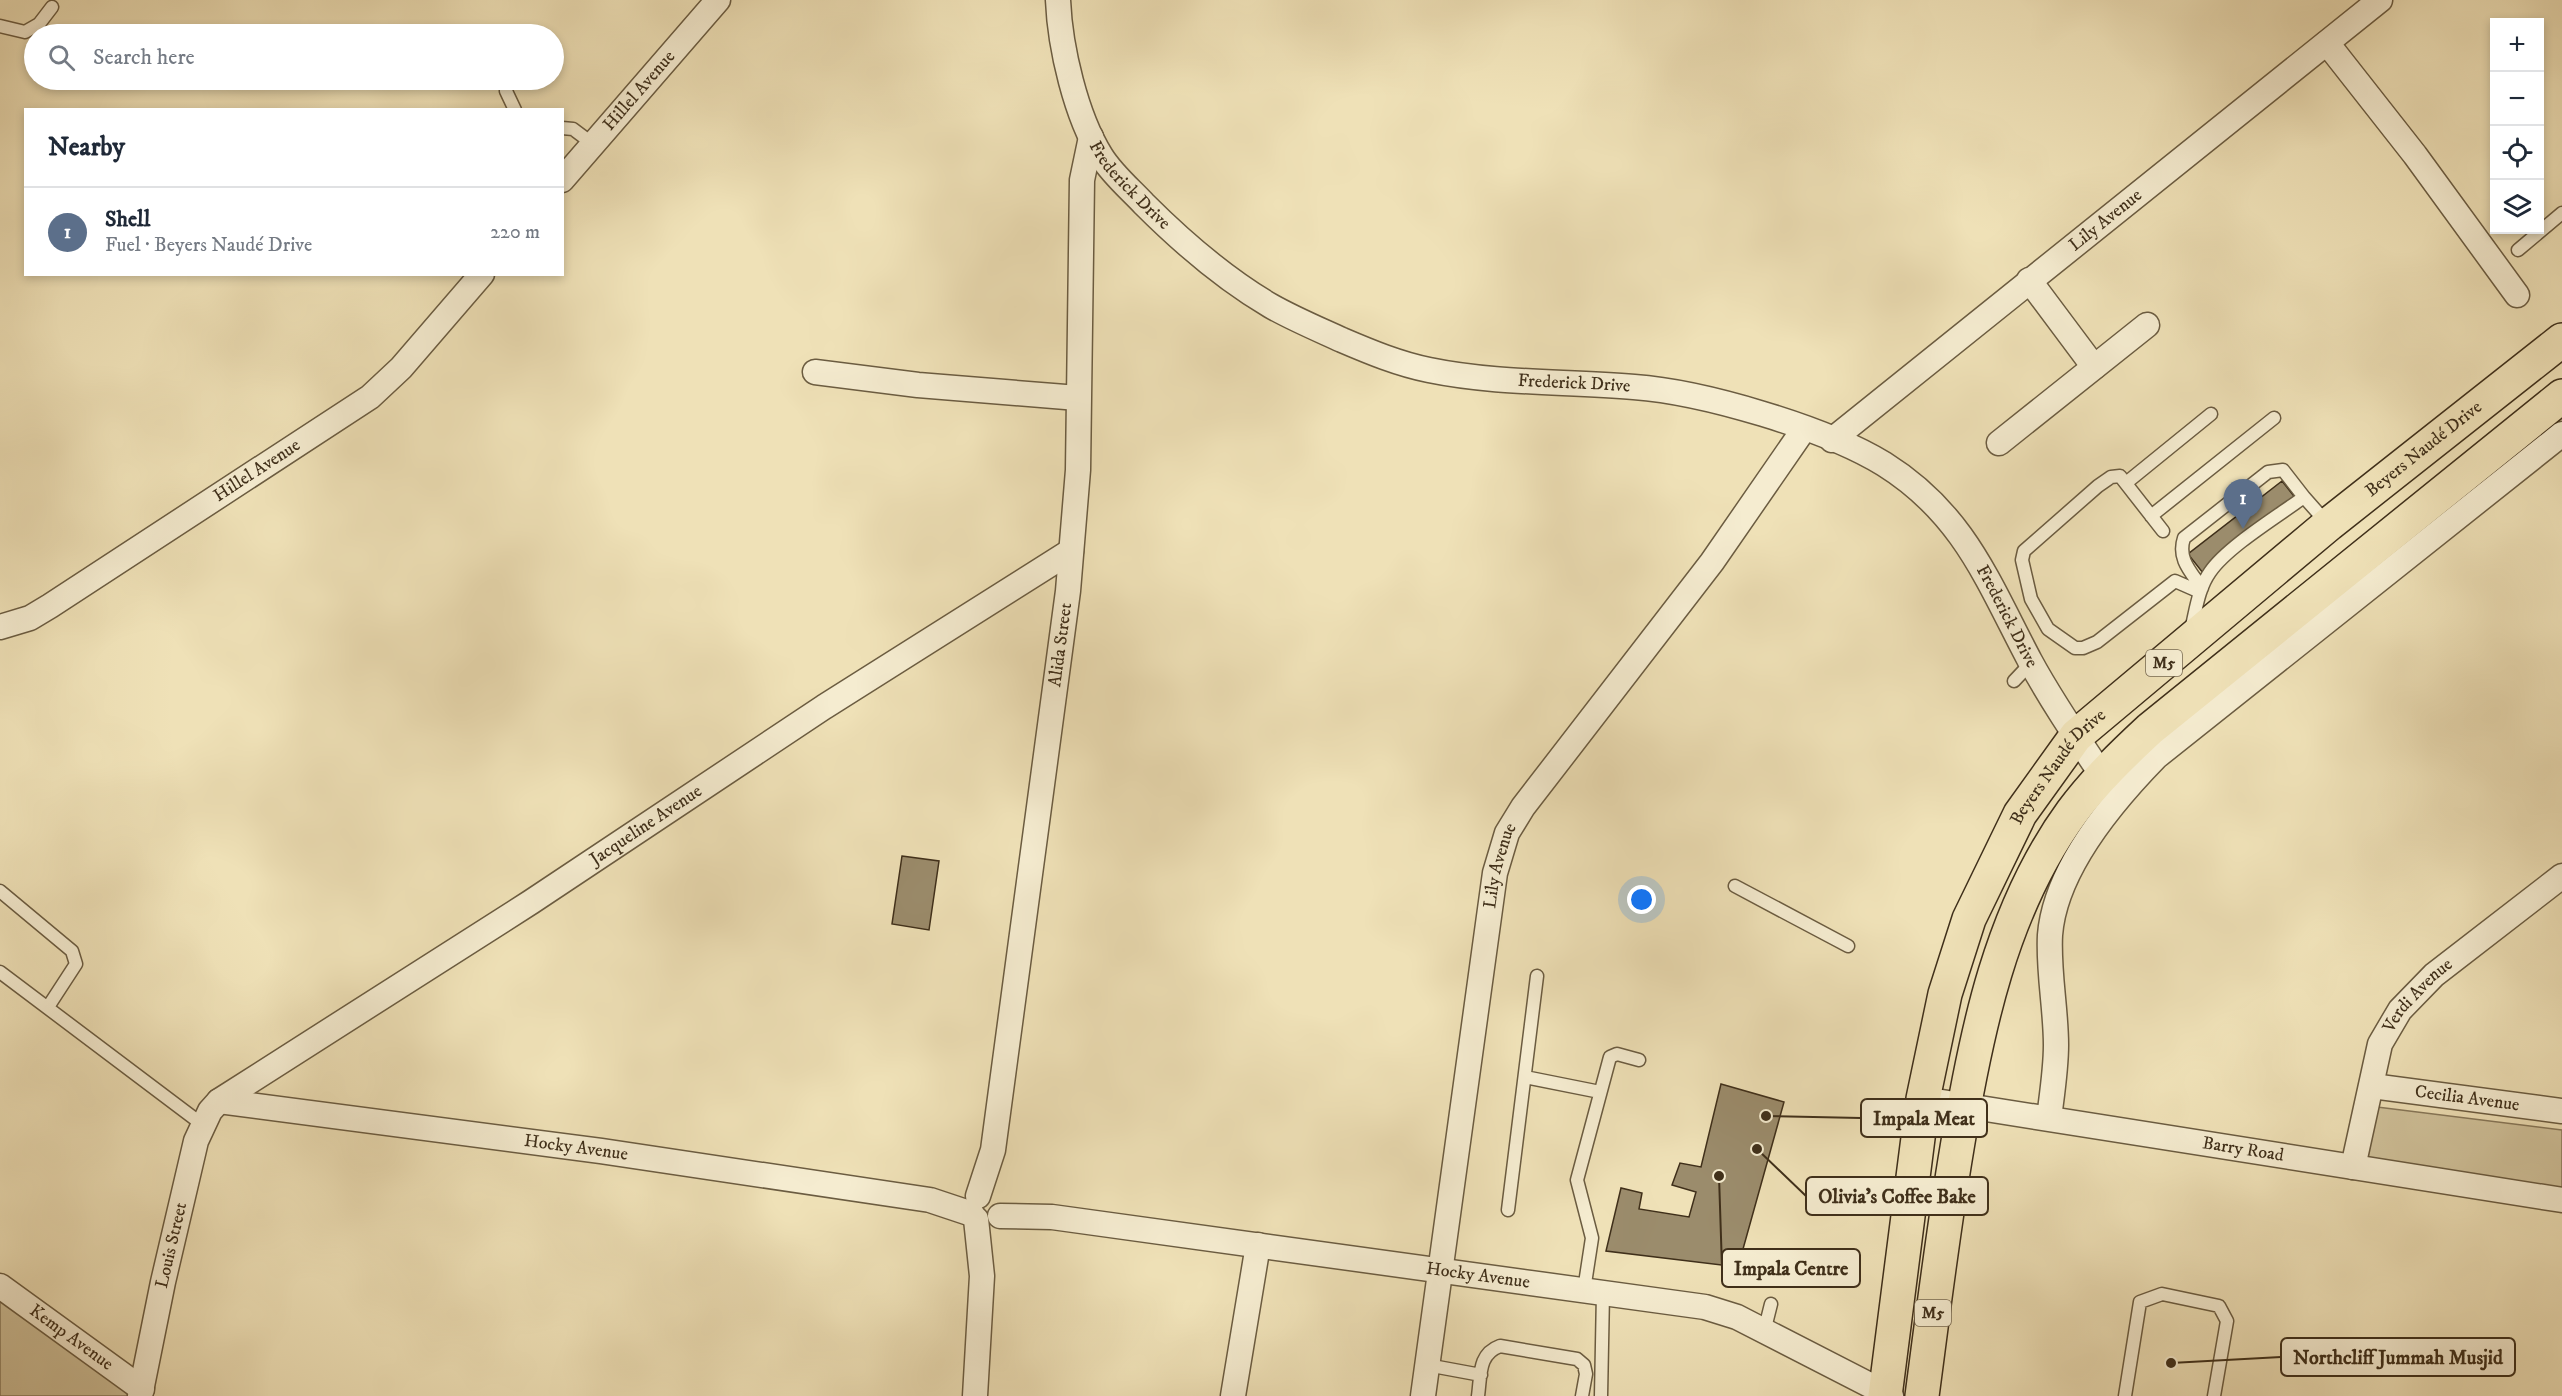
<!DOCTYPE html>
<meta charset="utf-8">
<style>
:root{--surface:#fff;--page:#f6f6f7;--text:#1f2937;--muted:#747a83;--line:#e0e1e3;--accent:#8f2418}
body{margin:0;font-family:"IM FELL DW Pica",serif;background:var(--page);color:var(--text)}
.controls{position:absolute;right:18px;top:18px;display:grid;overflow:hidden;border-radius:0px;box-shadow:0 3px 9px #0003}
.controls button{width:54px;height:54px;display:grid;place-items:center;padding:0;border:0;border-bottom:2px solid var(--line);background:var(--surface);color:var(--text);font:30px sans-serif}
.you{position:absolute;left:1642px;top:900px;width:21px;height:21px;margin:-15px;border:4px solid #fff;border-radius:50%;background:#1a73e8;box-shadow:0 0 0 9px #1a73e833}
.badge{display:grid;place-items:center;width:39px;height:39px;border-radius:50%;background:var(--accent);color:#fff;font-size:20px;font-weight:700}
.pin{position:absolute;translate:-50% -50px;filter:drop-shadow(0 2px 3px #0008)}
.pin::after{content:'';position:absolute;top:32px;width:21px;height:18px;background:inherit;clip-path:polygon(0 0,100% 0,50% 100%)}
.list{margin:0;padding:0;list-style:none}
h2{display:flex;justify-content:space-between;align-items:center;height:78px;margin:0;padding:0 24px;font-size:26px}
h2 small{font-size:20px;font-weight:400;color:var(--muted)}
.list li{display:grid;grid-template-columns:39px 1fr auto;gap:18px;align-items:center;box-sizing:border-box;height:90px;padding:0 24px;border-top:2px solid var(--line)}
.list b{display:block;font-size:22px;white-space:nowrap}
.list p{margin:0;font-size:20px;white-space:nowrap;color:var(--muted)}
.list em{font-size:20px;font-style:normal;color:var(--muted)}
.icon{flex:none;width:33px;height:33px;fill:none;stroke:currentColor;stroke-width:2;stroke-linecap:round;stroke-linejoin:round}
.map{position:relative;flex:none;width:2562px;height:1396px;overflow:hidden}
.search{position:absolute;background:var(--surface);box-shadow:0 3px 9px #0003;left:24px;top:24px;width:540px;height:66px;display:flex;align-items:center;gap:15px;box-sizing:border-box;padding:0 21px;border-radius:33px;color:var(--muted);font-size:22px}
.panel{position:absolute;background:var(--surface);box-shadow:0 3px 9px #0003;left:24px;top:108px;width:540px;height:168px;border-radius:0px}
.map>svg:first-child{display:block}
.green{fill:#d1c39c;stroke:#88795b;stroke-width:1.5}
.building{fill:#9b8c6c;stroke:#3f2f1a;stroke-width:1.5}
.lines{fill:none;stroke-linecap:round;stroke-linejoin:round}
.lane-casing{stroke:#6b5c41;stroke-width:15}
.street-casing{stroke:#6b5c41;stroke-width:27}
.primary-casing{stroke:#3f2f1a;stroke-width:36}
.lane{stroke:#f5ecd0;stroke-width:12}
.street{stroke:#f5ecd0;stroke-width:24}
.primary{stroke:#efe1b7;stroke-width:33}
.labels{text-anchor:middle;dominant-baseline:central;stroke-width:4.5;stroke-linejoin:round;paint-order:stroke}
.shield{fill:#f5ecd0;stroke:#766851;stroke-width:1.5}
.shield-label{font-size:16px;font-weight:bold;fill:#3f2f1a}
.street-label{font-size:18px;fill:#3f2f1a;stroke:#f5ecd0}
.leader{fill:none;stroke:#3f2f1a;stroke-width:2}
.callout-dot{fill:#3f2f1a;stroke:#f5ecd0;stroke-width:2}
.callout{fill:#f5ecd0;stroke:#3f2f1a;stroke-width:2}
.callout-label{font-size:20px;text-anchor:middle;font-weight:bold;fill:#3f2f1a}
</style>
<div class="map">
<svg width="2562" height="1396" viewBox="0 0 2562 1396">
<rect width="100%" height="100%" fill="#efe1b7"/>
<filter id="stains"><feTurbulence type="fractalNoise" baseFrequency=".00333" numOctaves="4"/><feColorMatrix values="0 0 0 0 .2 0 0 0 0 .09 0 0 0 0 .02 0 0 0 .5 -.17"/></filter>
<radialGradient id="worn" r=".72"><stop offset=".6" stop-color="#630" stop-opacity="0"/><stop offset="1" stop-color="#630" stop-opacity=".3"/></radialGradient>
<path class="green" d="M 2377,1107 L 2562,1130 L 2562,1203 L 2365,1172 Z
M 0,1286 L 139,1396 L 0,1396 Z"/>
<path class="building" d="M 2282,481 L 2297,500 L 2203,573 L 2188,554 Z
M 902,856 L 939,861 L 929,930 L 892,924 Z
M 1721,1084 L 1784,1102 L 1738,1267 L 1606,1251 L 1621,1188 L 1642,1193 L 1639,1209 L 1689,1217 L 1696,1192 L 1672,1185 L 1680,1163 L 1701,1167 Z"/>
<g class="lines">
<g class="lane-casing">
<path id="lane" d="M 0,26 L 25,32 L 39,24 L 52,7
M 509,80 L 506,91 L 515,110
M 562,128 L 573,129 L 593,144
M 2518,250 L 2562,213
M 2126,483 L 2211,414
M 2151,516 L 2274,418
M 2163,531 L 2120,476 L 2111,477 L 2098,486 L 2024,551 L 2022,560 L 2031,599 L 2048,629 L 2075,648 L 2083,648 L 2097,642 L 2175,581 L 2200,592
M 2202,588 C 2191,572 2177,559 2184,538 L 2268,472 L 2283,470 L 2304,497
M 2191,630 C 2196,610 2198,589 2210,572 C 2227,547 2278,516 2304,497 L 2327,523
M 2014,681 L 2031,663
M 1735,886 L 1848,946
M 0,891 L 72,951 L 76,964 L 48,1007
M 0,972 L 203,1125
M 1525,1077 L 1600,1092
M 1508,1210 L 1537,976
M 1584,1290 L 1592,1238 L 1577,1180 L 1610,1057 L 1617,1054 L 1639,1060
M 1764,1332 L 1771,1304
M 1427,1365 L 1481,1375
M 1478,1396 C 1481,1375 1478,1354 1500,1346 L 1577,1359 L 1584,1365 L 1586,1374 L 1582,1396
M 1601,1396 L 1603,1293
M 2125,1396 L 2140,1302 L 2162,1294 L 2219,1306 L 2227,1321 L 2214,1396"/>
</g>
<g class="street-casing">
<g id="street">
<path id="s1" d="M 1058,0 C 1060,48 1076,116 1101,156 C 1112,174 1130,189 1144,204 C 1182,242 1225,279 1271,306 C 1294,319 1318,329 1342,340 C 1370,352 1399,364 1429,370 C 1497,384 1566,381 1634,387 C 1703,392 1825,428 1884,464 C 1964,514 1988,582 2030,661 C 2051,700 2077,738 2102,775"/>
<path d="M 2327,43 L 2415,155 L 2517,295"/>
<path id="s2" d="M 562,180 L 718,0"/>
<path d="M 2029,280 L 2094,367"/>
<path d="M 815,372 L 918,385 L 1078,398"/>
<path id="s3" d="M 1832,440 L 2380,0"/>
<path d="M 1999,443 L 2147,325"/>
<path id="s4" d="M 0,627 L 30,618 L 50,606 L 370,397 L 401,368 L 482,274"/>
<path id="s5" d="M 2372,1086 L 2562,1111"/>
<path id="s6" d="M 1923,1099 L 2562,1200"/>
<path id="s7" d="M 219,1101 L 601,1151 L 930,1200 L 972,1214"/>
<path d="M 2049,1118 C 2052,1094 2056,1069 2056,1045 C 2056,1009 2048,971 2050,935 C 2055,870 2112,802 2156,757 L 2562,434"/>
<path id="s8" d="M 2353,1167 L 2380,1044 L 2400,1010 L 2434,975 L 2562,876"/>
<path id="s9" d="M 978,1196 L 993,1150 L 1068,591 L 1078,470 L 1082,180 L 1091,137"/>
<path id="s10" d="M 1000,1216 L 1052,1217 L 1705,1307 L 1737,1317 L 1891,1396"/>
<path id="s11" d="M 0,1286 L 142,1389"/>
<path id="s12" d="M 140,1396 L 163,1282 L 196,1141 L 210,1111 L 219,1101 L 531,902 L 824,707 L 1071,551"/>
<path d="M 975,1396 L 982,1276 L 976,1219"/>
<path d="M 1233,1396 L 1258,1245"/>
<path id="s13" d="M 1423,1396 L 1495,873 L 1507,833 L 1523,807 L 1712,562 L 1804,429"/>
</g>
</g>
<g class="primary-casing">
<g id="primary">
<path id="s14" d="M 1885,1396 L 1923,1099 L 1945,994 L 1969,919 L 2020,814 L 2076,736 L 2329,524 L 2562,340"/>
<path d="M 1922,1396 C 1933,1313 1943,1231 1957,1148 C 1976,1032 2001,909 2072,812 C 2095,781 2122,755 2150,729 L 2562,396"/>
</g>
</g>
<use href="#lane" class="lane"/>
<use href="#street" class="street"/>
<use href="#primary" class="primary"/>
</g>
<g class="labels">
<g class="shield">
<rect x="2146" y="650" width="36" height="26" rx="4.5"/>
<rect x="1915" y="1300" width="36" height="26" rx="4.5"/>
</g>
<g class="shield-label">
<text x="2164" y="663">M5</text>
<text x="1933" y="1313">M5</text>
</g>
<g class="street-label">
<text stroke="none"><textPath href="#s2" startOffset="118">Hillel Avenue</textPath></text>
<text stroke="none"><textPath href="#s1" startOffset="204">Frederick Drive</textPath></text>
<text stroke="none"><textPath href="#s3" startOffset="351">Lily Avenue</textPath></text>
<text stroke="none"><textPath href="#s1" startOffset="708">Frederick Drive</textPath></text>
<text stroke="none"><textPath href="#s14" startOffset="1149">Beyers Naudé Drive</textPath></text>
<text stroke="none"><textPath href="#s4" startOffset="302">Hillel Avenue</textPath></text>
<text stroke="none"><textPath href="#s1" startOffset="1230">Frederick Drive</textPath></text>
<text stroke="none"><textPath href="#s9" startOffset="558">Alida Street</textPath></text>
<text stroke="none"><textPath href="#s14" startOffset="663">Beyers Naudé Drive</textPath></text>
<text stroke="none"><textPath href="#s12" startOffset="816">Jacqueline Avenue</textPath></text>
<text stroke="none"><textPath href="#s13" startOffset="536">Lily Avenue</textPath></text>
<text stroke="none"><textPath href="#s8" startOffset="188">Verdi Avenue</textPath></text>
<text stroke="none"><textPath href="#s5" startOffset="96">Cecilia Avenue</textPath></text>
<text stroke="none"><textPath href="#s7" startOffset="360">Hocky Avenue</textPath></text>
<text stroke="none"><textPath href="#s6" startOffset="324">Barry Road</textPath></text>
<text stroke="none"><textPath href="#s12" startOffset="154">Louis Street</textPath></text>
<text stroke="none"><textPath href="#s10" startOffset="482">Hocky Avenue</textPath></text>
<text stroke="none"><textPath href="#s11" startOffset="88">Kemp Avenue</textPath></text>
</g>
</g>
<path class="leader" d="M1766 1116L1861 1118M1757 1149L1806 1196M1719 1176L1722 1268M2171 1363L2281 1357"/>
<g class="callout-dot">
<circle cx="1766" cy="1116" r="6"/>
<circle cx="1757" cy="1149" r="6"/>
<circle cx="1719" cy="1176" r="6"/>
<circle cx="2171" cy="1363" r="6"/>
</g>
<g class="callout">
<rect x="1861" y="1099" width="126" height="38" rx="6"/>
<rect x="1806" y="1177" width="182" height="38" rx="6"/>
<rect x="1722" y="1249" width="138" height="38" rx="6"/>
<rect x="2281" y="1338" width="234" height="38" rx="6"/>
</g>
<g class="callout-label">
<text x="1924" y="1125">Impala Meat</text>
<text x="1897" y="1203">Olivia's Coffee Bake</text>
<text x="1791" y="1275">Impala Centre</text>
<text x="2398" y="1364">Northcliff Jummah Musjid</text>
</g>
<rect width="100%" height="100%" filter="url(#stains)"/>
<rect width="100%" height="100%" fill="url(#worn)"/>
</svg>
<div class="controls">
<button>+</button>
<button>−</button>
<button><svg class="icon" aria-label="locate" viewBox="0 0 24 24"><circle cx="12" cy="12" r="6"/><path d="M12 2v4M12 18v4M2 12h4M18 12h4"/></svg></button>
<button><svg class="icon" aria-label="layers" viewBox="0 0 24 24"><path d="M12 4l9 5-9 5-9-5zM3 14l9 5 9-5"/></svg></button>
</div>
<div class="you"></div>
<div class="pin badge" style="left:2243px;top:529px;background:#5c6f8a">1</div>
<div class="search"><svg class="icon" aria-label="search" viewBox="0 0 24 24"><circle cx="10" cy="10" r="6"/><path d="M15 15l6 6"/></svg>Search here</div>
<section class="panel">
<h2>Nearby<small></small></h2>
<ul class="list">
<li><span class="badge" style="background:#5c6f8a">1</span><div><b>Shell</b><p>Fuel · Beyers Naudé Drive</p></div><em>220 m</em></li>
</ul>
</section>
</div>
